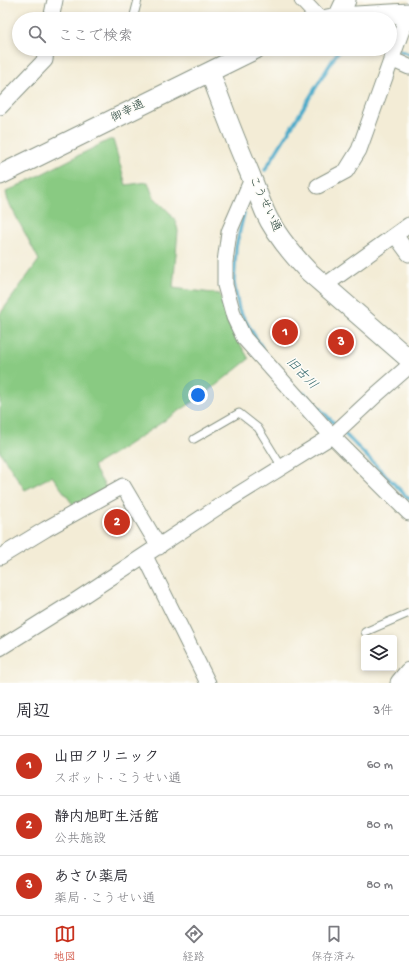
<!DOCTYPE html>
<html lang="ja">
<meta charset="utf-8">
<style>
:root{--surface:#fff;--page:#f7f7f7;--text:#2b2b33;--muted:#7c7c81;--line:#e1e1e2;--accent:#c8321e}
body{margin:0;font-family:"Gochi Hand","Klee One",sans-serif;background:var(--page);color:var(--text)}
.controls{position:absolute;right:12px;bottom:12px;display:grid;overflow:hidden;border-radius:4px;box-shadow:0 2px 6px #0003}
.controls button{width:36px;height:36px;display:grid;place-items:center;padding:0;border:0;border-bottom:1px solid var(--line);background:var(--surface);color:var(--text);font:20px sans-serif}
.you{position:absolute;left:198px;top:395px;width:14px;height:14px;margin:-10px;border:3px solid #fff;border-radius:50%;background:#1a73e8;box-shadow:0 0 0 6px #1a73e833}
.badge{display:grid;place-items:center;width:26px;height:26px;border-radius:50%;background:var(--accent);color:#fff;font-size:13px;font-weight:700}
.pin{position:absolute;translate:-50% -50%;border:2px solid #fff;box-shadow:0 1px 4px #0006}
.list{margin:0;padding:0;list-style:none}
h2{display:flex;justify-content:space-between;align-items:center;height:52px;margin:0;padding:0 16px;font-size:17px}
h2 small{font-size:13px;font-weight:400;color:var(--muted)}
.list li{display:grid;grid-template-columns:26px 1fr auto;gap:12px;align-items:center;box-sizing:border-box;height:60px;padding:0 16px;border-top:1px solid var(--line)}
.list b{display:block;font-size:15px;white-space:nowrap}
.list p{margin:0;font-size:13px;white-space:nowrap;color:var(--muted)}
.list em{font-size:13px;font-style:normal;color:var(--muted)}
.icon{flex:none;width:22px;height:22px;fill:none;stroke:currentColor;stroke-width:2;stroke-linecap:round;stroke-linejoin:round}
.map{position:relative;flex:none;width:409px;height:683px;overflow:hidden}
.search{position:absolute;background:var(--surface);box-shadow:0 2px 6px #0003;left:12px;right:12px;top:12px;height:44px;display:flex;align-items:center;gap:10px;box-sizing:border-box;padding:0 14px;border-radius:22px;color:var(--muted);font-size:15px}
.sheet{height:232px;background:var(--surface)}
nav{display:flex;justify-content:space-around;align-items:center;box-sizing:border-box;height:56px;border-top:1px solid var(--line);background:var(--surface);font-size:11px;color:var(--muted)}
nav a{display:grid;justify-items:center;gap:2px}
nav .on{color:var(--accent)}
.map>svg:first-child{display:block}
.green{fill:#89ca82;stroke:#54845b}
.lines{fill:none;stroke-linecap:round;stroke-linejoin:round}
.stream{stroke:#4aaac9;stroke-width:3.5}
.service-casing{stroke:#899485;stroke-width:9}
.minor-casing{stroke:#899485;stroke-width:17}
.tertiary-casing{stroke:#899485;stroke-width:21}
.service{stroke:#fff;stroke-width:7}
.minor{stroke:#fff;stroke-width:15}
.tertiary{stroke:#fff;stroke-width:19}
.labels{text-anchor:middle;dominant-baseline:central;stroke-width:3;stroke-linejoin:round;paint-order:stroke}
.street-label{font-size:12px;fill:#1f3d34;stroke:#fdfcf7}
.water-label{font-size:13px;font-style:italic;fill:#2e6368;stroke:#fdfcf7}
</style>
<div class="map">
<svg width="409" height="683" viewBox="0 0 409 683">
<rect width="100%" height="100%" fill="#fdfcf7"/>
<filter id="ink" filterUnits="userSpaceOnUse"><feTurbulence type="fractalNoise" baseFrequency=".025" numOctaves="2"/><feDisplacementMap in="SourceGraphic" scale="8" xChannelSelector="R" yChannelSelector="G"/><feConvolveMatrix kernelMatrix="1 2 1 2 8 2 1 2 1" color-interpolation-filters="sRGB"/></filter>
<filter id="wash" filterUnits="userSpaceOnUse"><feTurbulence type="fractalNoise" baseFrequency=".012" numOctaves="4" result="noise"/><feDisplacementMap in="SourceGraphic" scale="16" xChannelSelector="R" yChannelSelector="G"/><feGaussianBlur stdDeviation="0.9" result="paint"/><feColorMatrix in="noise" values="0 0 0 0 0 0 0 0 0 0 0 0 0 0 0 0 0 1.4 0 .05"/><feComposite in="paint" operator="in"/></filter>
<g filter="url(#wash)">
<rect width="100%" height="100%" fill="#f3ecd6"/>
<path class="green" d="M 109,140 L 113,140 L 126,185 L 148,182 L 153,196 L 169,212 L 176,222 L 178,231 L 173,288 L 220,294 L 229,325 L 249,359 L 205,394 L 123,448 L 93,466 L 106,488 L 74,506 L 52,476 L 25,490 L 0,452 L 0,314 L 39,260 L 8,201 L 6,192 Z"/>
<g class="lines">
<path class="stream" d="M 399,50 L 409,54
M 265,170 L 337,53 L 343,49
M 244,213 L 236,247 L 234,283 L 239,310 L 262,348
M 304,393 L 338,427
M 342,431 L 409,499"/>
</g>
</g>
<g filter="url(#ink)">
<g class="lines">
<g class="service-casing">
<path id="service" d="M 133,19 L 138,0
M 194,439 L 239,413 L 258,428 L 282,467
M 365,632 L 409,613"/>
</g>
<g class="minor-casing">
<path id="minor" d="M 302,0 L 320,19
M 51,19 L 55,0
M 391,59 L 409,67
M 0,107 L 45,60 L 46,49
M 252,179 L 229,232 L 225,262 L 225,285 L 234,317 L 244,338 L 332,436 L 409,513
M 318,186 L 346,171 L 359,150 L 408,13
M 395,235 L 409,254
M 324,286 L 409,225
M 145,556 L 208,683
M 0,557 L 46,529 L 123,486 L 159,547
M 0,648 L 75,601 L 221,505 L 332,436 L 377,394 L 409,366"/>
</g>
<g class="tertiary-casing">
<path id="tertiary" d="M 338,17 L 346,0
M 327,19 L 338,17 L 409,13
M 210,72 C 222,105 234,137 248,169 C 254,183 259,198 265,212 C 275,234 291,253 308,271 L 409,359
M 0,175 L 256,49
M 400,683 L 409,672"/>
</g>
<use href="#service" class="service"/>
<use href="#minor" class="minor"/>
<use href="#tertiary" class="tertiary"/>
</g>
</g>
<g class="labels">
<g class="street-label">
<text transform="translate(128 112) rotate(-26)">御幸通</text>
<text transform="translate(264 204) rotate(65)">こうせい通</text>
</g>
<g class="water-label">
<text transform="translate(301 374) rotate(46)">旧古川</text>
</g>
</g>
</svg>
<div class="controls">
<button><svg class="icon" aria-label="layers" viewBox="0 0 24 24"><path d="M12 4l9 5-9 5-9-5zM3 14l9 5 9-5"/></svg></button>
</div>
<div class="you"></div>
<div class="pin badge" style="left:285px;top:332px">1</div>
<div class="pin badge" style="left:117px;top:522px">2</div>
<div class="pin badge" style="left:341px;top:342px">3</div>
<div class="search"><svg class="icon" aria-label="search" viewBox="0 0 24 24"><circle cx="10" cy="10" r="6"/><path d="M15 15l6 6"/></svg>ここで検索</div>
</div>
<section class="sheet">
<h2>周辺<small>3件</small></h2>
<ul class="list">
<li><span class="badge">1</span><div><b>山田クリニック</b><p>スポット · こうせい通</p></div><em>60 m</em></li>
<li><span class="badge">2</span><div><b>静内旭町生活館</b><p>公共施設</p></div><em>80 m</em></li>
<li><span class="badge">3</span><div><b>あさひ薬局</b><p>薬局 · こうせい通</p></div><em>80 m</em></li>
</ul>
</section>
<nav>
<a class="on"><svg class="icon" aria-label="map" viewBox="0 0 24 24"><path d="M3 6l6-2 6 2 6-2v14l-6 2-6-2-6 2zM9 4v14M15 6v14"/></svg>地図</a>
<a><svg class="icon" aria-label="directions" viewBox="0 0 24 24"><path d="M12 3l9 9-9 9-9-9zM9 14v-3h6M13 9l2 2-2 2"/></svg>経路</a>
<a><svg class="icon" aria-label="saved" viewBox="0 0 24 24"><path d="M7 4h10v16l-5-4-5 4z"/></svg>保存済み</a>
</nav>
